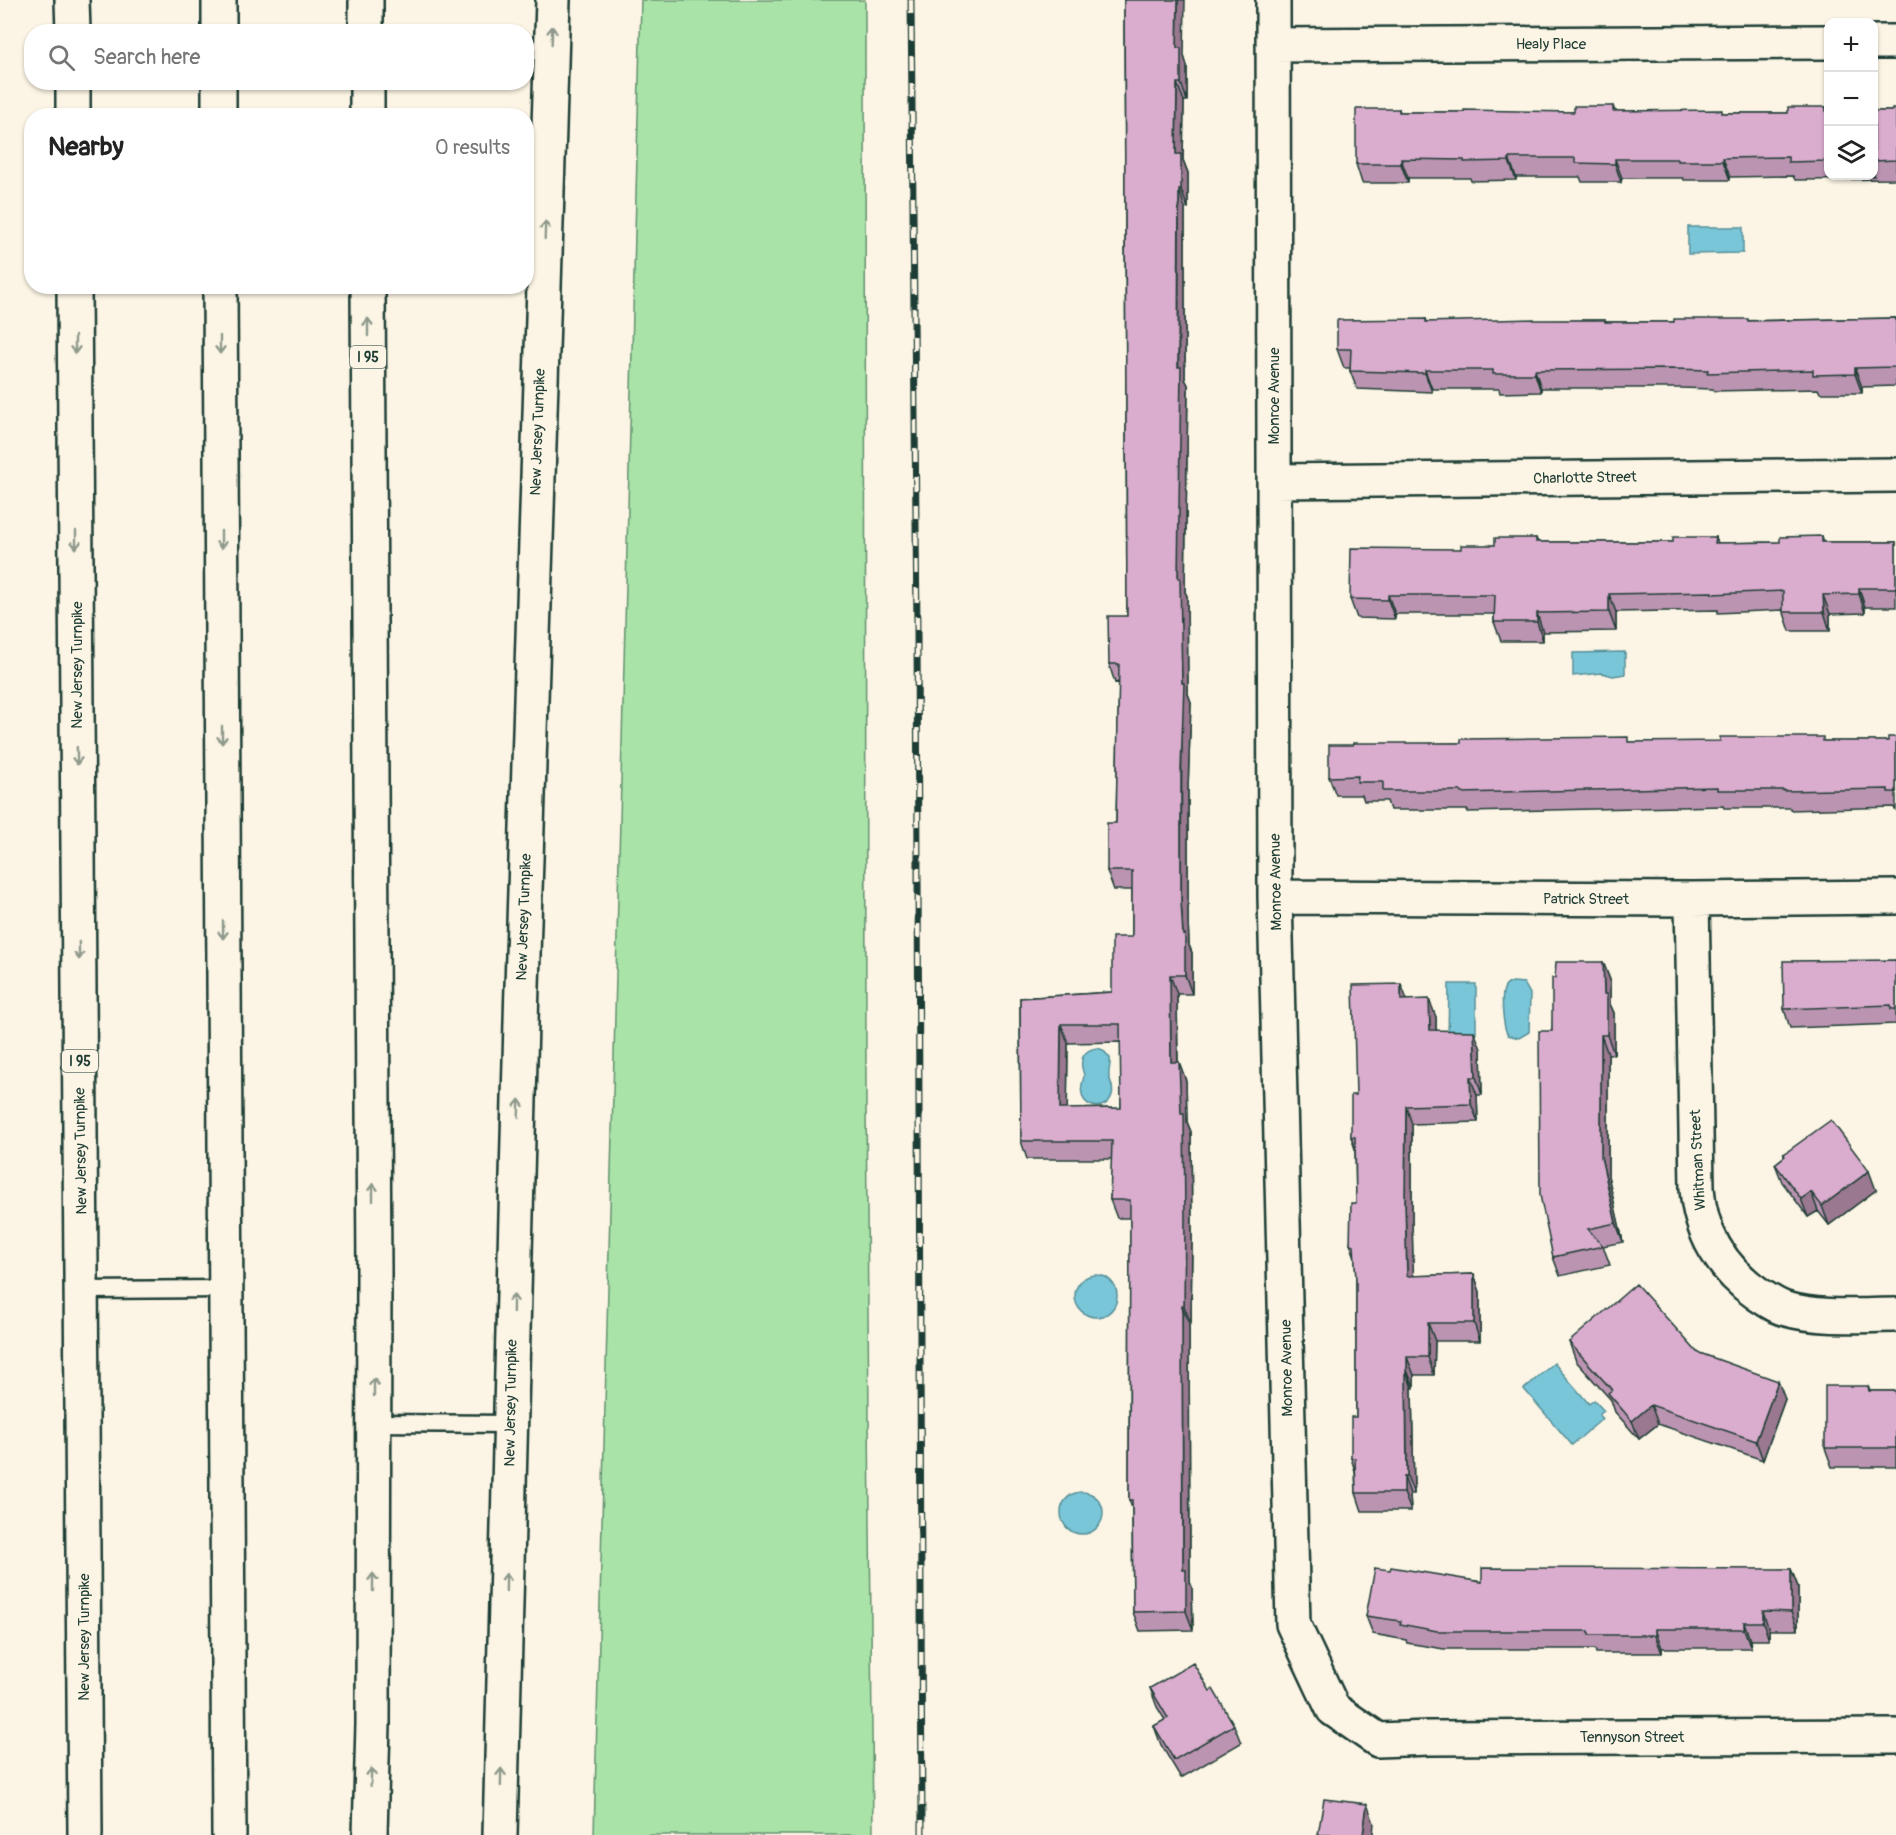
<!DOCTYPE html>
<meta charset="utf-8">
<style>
:root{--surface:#fff;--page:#f2f2f2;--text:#222;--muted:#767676;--line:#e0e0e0}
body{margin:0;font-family:Pangolin,sans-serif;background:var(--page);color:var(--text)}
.controls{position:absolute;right:18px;top:18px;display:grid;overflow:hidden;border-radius:12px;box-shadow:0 2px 4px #0004}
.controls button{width:54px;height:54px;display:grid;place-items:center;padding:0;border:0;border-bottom:2px solid var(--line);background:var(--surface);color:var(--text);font:30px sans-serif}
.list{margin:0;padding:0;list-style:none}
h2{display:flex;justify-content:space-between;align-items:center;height:78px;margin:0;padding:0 24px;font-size:26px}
h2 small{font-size:20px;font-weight:400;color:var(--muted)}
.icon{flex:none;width:33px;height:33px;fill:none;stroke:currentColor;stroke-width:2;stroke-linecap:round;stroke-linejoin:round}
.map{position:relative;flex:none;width:1896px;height:1835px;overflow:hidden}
.search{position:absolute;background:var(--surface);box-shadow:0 2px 4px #0004;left:24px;top:24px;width:510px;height:66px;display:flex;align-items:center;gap:15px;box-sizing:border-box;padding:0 21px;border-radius:24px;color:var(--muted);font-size:22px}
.panel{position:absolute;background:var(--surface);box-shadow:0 2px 4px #0004;left:24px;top:108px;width:510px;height:186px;border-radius:24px}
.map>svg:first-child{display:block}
.green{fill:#a9e3a8;stroke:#64906e;stroke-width:1.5}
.water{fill:#7ac6d9;stroke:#568f97;stroke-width:1.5}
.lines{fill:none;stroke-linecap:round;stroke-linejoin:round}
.lane-casing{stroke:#1f3d34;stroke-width:21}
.street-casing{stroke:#1f3d34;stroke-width:38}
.highway-casing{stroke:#1f3d34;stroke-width:38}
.lane{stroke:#fcf5e5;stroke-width:16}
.street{stroke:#fcf5e5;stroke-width:33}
.highway{stroke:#fcf5e5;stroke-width:33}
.rail-casing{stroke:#1f3d34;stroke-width:7}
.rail{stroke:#fcf5e5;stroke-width:4.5;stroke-dasharray:14;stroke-linecap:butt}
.wall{fill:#bb94b1;stroke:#1f3d34;stroke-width:1.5;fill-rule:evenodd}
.shaded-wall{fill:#997890;stroke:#1f3d34;stroke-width:1.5}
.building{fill:#daacce;stroke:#1f3d34;stroke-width:1.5;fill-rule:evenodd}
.oneway{stroke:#8e998c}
.labels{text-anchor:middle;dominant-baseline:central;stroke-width:4.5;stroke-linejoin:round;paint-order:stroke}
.shield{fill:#fcf5e5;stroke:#617469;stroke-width:1.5}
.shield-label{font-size:14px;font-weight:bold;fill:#1f3d34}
.street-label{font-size:15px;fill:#1f3d34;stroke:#fcf5e5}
</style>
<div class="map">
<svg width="1896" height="1835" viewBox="0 0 1896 1835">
<rect width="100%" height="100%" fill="#fcf5e5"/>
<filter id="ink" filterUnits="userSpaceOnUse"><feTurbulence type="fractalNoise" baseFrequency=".0167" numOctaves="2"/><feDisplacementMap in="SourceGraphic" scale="12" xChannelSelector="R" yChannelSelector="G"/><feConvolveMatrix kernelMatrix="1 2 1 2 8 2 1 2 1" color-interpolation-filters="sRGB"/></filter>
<g filter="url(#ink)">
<path class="green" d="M 641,0 L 865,0 L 866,1104 L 873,1835 L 594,1835 Z"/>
<path class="water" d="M 1688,227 L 1743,227 L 1743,253 L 1688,254 Z
M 1625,652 L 1625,674 L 1613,676 L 1602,673 L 1573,676 L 1573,653 Z
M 1513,982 L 1524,983 L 1530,994 L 1529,1032 L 1519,1038 L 1508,1035 C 1503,1028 1500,995 1505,987 C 1507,984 1510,983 1513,982 Z
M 1449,984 L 1476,984 L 1476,1039 L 1448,1039 Z
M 1097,1048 L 1103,1050 L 1110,1058 C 1111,1064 1108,1071 1109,1077 C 1111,1082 1114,1089 1112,1095 C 1107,1111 1085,1110 1082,1094 C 1080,1087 1083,1082 1084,1076 C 1084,1073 1082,1070 1082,1067 C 1080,1056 1087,1049 1097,1048 Z
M1075 1296a21 21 0 1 1 42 0a21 21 0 1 1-42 0Z
M 1554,1363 L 1589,1404 L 1594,1400 L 1604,1411 L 1599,1415 L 1602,1419 L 1572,1445 L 1524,1389 Z
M1061 1513a21 21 0 1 1 42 0a21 21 0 1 1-42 0Z"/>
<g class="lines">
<g class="lane-casing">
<path id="lane" d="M 83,1290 L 225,1289
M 374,1423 L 510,1424"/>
</g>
<g class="street-casing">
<path id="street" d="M 1273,0 L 1275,897 L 1293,1624 L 1333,1709 L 1378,1740 L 1429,1738 L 1896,1736
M 1874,42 L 1896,42
M 1273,45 L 1828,42
M 1274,481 L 1896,475
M 1275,897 L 1692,899 L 1896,897
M 1692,899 L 1697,1188 C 1700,1233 1722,1269 1758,1294 C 1767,1300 1777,1307 1786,1309 C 1821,1319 1861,1315 1896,1315"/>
</g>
<g class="highway-casing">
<path id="highway" d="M 72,0 L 73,32
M 219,0 L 219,32
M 366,0 L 366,32
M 73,82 L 73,116
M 219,82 L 219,116
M 367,82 L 367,116
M 74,286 L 85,1835
M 220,286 L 229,1835
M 368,286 L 374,1272 L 373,1724 L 370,1835
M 500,1835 C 515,1223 531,612 553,0"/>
</g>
<use href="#lane" class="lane"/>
<use href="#street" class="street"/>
<use href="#highway" class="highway"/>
<g class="rail-casing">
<path id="rail" d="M 911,0 L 917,628 L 922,1835"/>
</g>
<use href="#rail" class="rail"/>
</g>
<path class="wall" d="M 1124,0 L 1184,56 L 1187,66 L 1187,101 L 1184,101 L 1183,160 L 1188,173 L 1188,208 L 1185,208 L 1185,379 L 1188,385 L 1185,592 L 1187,596 L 1188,694 L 1191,702 L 1188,789 L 1188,920 L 1189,945 L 1192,953 L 1192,994 L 1177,994 L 1178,1062 L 1179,1062 L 1186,1081 L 1187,1122 L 1191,1132 L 1192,1238 L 1191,1324 L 1189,1324 L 1190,1582 L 1192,1588 L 1193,1630 L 1140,1631 L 1133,1612 L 1132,1508 L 1129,1500 L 1130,1218 L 1117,1218 L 1110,1200 L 1112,1159 L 1027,1159 L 1021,1141 L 1020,998 L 1112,992 L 1132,937 L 1132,890 L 1114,890 L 1107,871 L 1116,823 L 1119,682 L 1115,683 L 1109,664 L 1127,616 ZM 1121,1042 L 1121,1108 L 1067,1109 L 1068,1043 Z
M 1613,106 L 1615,111 L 1723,113 L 1788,113 L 1826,107 L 1828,111 L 1828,176 L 1874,176 L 1874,111 L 1892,111 L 1896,109 L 1896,179 L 1795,180 L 1793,176 L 1730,177 L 1730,180 L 1684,180 L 1683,178 L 1622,178 L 1621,182 L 1582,182 L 1580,177 L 1516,177 L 1516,180 L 1471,181 L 1470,178 L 1408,178 L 1408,183 L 1362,183 L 1356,164 L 1399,109 L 1400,112 L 1574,112 Z
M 1896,318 L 1896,386 L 1862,387 L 1862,393 L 1820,393 L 1818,389 L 1714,391 L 1713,389 L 1681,388 L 1541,388 L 1541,392 L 1500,393 L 1499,389 L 1432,389 L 1432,392 L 1357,389 L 1350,371 L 1350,368 L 1344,368 L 1337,349 L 1426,319 L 1427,322 L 1605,320 L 1605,322 L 1674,322 Z
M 1822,536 L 1824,542 L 1896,542 L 1896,607 L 1865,607 L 1865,613 L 1830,614 L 1830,631 L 1790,631 L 1783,610 L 1718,613 L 1718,610 L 1616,612 L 1616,631 L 1543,632 L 1543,641 L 1501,641 L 1494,622 L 1494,614 L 1395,614 L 1395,619 L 1357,618 L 1350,599 L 1461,549 L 1495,545 L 1536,538 L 1538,542 L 1673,542 L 1716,537 L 1718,543 L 1780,542 Z
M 1896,737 L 1896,810 L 1895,810 L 1894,807 L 1791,810 L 1790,808 L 1724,808 L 1723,806 L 1468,812 L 1468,810 L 1390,810 L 1387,801 L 1364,801 L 1362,795 L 1336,795 L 1329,777 L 1353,745 L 1461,743 L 1888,741 Z
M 1896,960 L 1896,1024 L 1790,1028 L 1784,1009 Z
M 1603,962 L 1610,980 L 1610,1004 L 1614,1013 L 1614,1054 L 1608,1054 L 1608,1176 L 1623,1242 L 1603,1246 L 1610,1265 L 1560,1276 L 1553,1257 L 1552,1031 L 1555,978 Z
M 1407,1000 L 1436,1017 L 1436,1030 L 1481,1049 L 1482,1095 L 1477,1095 L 1478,1122 L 1412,1124 L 1412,1220 L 1413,1276 L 1474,1274 L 1480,1292 L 1480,1341 L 1435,1341 L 1434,1375 L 1414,1375 L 1414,1388 L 1412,1388 L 1414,1494 L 1410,1494 L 1411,1511 L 1362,1511 L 1356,1493 L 1355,1471 L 1351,1458 L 1356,1417 L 1356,1280 L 1355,1257 L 1350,1244 L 1356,1203 L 1355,1149 L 1351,1137 L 1356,1095 Z
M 1784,1154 L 1876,1190 L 1829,1225 L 1818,1211 L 1808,1217 L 1782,1182 L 1775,1164 L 1785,1156 Z
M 1569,1342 L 1697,1352 L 1785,1399 L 1763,1460 L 1658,1424 L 1639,1439 L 1615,1412 L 1611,1400 L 1576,1361 Z
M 1868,1386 L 1870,1391 L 1896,1391 L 1896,1467 L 1832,1467 L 1825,1448 Z
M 1791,1569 L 1798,1587 L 1798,1630 L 1769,1630 L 1769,1640 L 1750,1640 L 1751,1648 L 1662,1648 L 1662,1653 L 1596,1653 L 1595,1649 L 1444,1649 L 1407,1643 L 1406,1640 L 1373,1634 L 1366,1616 L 1390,1570 L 1482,1582 Z
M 1150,1688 L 1210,1691 L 1234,1725 L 1241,1743 L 1181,1778 L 1161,1745 L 1154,1726 L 1165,1720 L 1157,1707 Z"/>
<path class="shaded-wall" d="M 1178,0 L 1185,0 L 1184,56 L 1187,66 L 1187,101 L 1181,83 L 1177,48 Z
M 1177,83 L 1184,101 L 1183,160 L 1188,173 L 1188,208 L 1181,190 L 1176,154 Z
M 1509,158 L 1516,177 L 1516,180 L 1509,161 Z
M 1723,158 L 1730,177 L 1730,180 L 1723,161 Z
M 1401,159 L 1408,178 L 1408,183 L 1401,164 Z
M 1615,159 L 1622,178 L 1621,182 L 1615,164 Z
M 1179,190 L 1185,208 L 1185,379 L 1188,385 L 1185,592 L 1187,596 L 1188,694 L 1191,702 L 1188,789 L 1188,920 L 1189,945 L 1192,953 L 1192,994 L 1185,975 L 1181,901 L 1182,683 L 1178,578 Z
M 1855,368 L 1862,387 L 1862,393 L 1855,374 Z
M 1425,370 L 1432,389 L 1432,392 L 1425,373 Z
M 1535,370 L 1541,388 L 1541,392 L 1535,374 Z
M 1859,588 L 1865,607 L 1865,613 L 1859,594 Z
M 1609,594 L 1616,612 L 1616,631 L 1609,612 Z
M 1388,595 L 1395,614 L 1395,619 L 1388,600 Z
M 1823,595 L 1830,614 L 1830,631 L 1824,612 Z
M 1537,613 L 1543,632 L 1543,641 L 1537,622 Z
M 1603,962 L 1610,980 L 1610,1004 L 1614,1013 L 1614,1054 L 1607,1035 L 1604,994 Z
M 1170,975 L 1177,994 L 1178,1081 L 1171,1062 Z
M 1401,984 L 1408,1002 L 1401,1000 Z
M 1429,999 L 1436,1017 L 1436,1048 L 1430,1030 Z
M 1061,1024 L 1068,1043 L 1067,1127 L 1060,1109 Z
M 1474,1031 L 1481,1049 L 1482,1095 L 1476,1077 Z
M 1601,1035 L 1608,1054 L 1608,1176 L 1623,1242 L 1616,1223 L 1601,1157 Z
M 1179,1062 L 1186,1081 L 1187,1122 L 1191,1132 L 1192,1238 L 1191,1324 L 1184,1306 Z
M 1470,1077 L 1477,1095 L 1478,1122 L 1471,1104 Z
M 1406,1106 L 1412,1124 L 1412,1220 L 1414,1294 L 1407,1276 L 1405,1202 Z
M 1869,1171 L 1876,1190 L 1829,1225 L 1822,1206 Z
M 1811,1192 L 1818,1211 L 1808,1217 L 1801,1199 Z
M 1474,1274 L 1480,1292 L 1480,1341 L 1474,1323 Z
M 1182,1306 L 1189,1324 L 1190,1582 L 1192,1588 L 1193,1630 L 1186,1611 L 1183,1570 Z
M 1428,1323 L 1435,1341 L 1434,1375 L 1428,1357 Z
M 1407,1357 L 1414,1375 L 1414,1388 L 1407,1370 Z
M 1406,1370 L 1412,1388 L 1414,1494 L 1407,1476 Z
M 1778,1381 L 1785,1399 L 1763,1460 L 1756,1441 Z
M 1651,1405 L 1658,1424 L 1639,1439 L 1632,1421 Z
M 1404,1476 L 1410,1494 L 1411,1511 L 1404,1493 Z
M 1791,1569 L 1798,1587 L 1798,1630 L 1791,1612 Z
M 1763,1611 L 1769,1630 L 1769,1640 L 1763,1622 Z
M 1744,1622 L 1750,1640 L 1751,1648 L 1744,1629 Z
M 1655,1629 L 1662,1648 L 1662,1653 L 1655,1635 Z
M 1367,1804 L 1374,1823 L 1373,1835 L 1363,1835 Z"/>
<path class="building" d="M 1124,0 L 1178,0 L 1177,48 L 1181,48 L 1181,83 L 1177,83 L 1176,154 L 1181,154 L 1181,190 L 1179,190 L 1178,367 L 1181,367 L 1178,578 L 1180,578 L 1182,683 L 1184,683 L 1181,770 L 1181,901 L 1183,935 L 1185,934 L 1185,975 L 1170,975 L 1171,1062 L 1179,1062 L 1181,1113 L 1184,1113 L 1185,1220 L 1184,1306 L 1182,1306 L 1183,1570 L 1186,1570 L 1186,1611 L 1133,1612 L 1132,1500 L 1129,1500 L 1130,1200 L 1110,1200 L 1112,1141 L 1021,1141 L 1020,998 L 1112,992 L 1112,937 L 1132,937 L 1132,871 L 1107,871 L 1107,823 L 1116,823 L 1119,664 L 1109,664 L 1108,616 L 1127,616 ZM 1061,1024 L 1120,1024 L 1121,1108 L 1060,1109 Z
M 1574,106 L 1613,106 L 1613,111 L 1722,110 L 1722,113 L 1788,113 L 1788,107 L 1826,107 L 1826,111 L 1828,111 L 1828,161 L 1788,162 L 1788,157 L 1723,158 L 1723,161 L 1678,161 L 1678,159 L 1615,159 L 1615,164 L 1575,163 L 1575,158 L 1509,158 L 1509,161 L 1464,162 L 1464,160 L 1401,159 L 1401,164 L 1356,164 L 1356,109 L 1399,109 L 1399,112 L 1464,112 L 1464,110 L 1574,112 Z
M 1892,109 L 1896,109 L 1896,160 L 1874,161 L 1874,111 L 1892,111 Z
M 1896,318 L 1896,367 L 1855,368 L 1855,374 L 1813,375 L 1813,370 L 1707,373 L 1708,370 L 1674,369 L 1535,370 L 1535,374 L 1493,374 L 1493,370 L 1425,370 L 1425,373 L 1350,371 L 1351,349 L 1337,349 L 1337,320 L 1426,319 L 1426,322 L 1534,319 L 1534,320 L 1605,320 L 1605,322 L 1674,322 L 1674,319 L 1748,319 L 1748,321 Z
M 1822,536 L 1822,542 L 1896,542 L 1896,588 L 1859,588 L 1859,594 L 1823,595 L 1824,612 L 1783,612 L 1783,591 L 1712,594 L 1712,592 L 1609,594 L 1609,612 L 1537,613 L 1537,622 L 1494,622 L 1495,595 L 1388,595 L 1388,600 L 1350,599 L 1351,548 L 1461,549 L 1461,545 L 1495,545 L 1495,538 L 1536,538 L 1536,542 L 1673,542 L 1673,537 L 1716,537 L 1715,543 L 1780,542 L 1780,537 Z
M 1628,737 L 1628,742 L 1720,741 L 1720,737 L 1823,737 L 1823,741 L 1888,741 L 1888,737 L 1896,737 L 1896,792 L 1888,792 L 1888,789 L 1784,791 L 1784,790 L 1717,790 L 1717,787 L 1461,793 L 1461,791 L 1383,791 L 1383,782 L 1357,782 L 1358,776 L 1329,777 L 1329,745 L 1353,745 L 1353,743 L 1461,743 L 1461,739 Z
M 1896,960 L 1896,1009 L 1891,1009 L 1891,1005 L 1784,1009 L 1783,961 Z
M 1556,962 L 1603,962 L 1604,994 L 1607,994 L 1607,1035 L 1601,1035 L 1601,1157 L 1616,1223 L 1588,1229 L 1603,1246 L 1553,1257 L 1540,1195 L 1539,1031 L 1552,1031 L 1552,978 L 1555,978 Z
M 1401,984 L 1401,1000 L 1429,999 L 1430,1030 L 1474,1031 L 1476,1077 L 1470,1077 L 1471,1104 L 1406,1106 L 1405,1202 L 1407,1276 L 1474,1274 L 1474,1323 L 1428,1323 L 1428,1357 L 1407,1357 L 1407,1370 L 1406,1370 L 1407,1476 L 1404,1476 L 1404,1493 L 1356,1493 L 1355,1458 L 1351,1458 L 1351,1417 L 1356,1417 L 1356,1280 L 1354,1245 L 1350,1244 L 1351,1203 L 1356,1203 L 1355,1137 L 1351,1137 L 1351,1095 L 1356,1095 L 1353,985 Z
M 1831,1120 L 1869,1171 L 1822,1206 L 1811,1192 L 1801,1199 L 1775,1164 L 1785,1156 L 1784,1154 Z
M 1636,1284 L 1697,1352 L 1778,1381 L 1756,1441 L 1651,1405 L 1632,1421 L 1608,1393 L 1612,1390 L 1569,1342 Z
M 1825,1386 L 1868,1386 L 1869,1391 L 1896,1391 L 1896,1448 L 1825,1448 Z
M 1391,1567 L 1482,1582 L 1482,1568 L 1791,1569 L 1791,1612 L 1763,1611 L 1763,1622 L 1744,1622 L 1744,1629 L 1655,1629 L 1655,1635 L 1589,1635 L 1589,1631 L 1437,1631 L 1400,1624 L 1401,1621 L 1366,1616 L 1375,1568 L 1390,1570 Z
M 1193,1663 L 1210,1691 L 1213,1689 L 1234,1725 L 1174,1760 L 1154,1726 L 1168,1718 L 1150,1688 Z
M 1324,1799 L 1367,1804 L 1363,1835 L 1318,1835 Z"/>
<defs><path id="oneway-shaft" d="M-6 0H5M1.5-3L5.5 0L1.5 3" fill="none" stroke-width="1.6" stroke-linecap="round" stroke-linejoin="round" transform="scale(1.5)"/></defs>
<g class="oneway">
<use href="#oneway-shaft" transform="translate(552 35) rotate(-88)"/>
<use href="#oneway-shaft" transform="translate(545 230) rotate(-88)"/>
<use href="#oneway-shaft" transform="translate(368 327) rotate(-90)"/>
<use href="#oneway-shaft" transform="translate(75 345) rotate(90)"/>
<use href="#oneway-shaft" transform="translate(220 345) rotate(90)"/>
<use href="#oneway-shaft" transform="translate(76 540) rotate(90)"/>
<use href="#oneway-shaft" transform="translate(221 540) rotate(90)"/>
<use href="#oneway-shaft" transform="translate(222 735) rotate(90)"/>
<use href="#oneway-shaft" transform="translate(77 756) rotate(89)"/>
<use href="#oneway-shaft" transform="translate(223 930) rotate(90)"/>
<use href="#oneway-shaft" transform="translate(79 951) rotate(89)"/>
<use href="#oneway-shaft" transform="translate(519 1108) rotate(-88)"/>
<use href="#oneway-shaft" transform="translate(373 1192) rotate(-90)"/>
<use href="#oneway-shaft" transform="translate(513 1303) rotate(-89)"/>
<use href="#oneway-shaft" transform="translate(374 1387) rotate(-90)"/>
<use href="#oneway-shaft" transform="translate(373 1582) rotate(-90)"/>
<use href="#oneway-shaft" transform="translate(506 1582) rotate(-89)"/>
<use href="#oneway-shaft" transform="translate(371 1777) rotate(-88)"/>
<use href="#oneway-shaft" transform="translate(501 1777) rotate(-89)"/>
</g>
</g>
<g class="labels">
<g class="shield">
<rect x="350" y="346" width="36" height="22" rx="4.5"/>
<rect x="62" y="1050" width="36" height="22" rx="4.5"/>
</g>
<g class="shield-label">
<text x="368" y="357">I 95</text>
<text x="80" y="1061">I 95</text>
</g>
<g class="street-label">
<text x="1551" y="44">Healy Place</text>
<text transform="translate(1274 396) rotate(-90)">Monroe Avenue</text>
<text transform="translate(538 432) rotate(-88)">New Jersey Turnpike</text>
<text transform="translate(1585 478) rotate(-1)">Charlotte Street</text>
<text transform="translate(77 665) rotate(-90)">New Jersey Turnpike</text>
<text transform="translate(1276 882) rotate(-91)">Monroe Avenue</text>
<text x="1586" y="899">Patrick Street</text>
<text transform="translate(524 917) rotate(-88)">New Jersey Turnpike</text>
<text transform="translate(81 1151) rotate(-91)">New Jersey Turnpike</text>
<text transform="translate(1698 1160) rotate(-93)">Whitman Street</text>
<text transform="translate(1287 1368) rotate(-91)">Monroe Avenue</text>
<text transform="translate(511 1403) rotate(-89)">New Jersey Turnpike</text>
<text transform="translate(84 1637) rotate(-90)">New Jersey Turnpike</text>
<text x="1632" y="1737">Tennyson Street</text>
</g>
</g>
</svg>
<div class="controls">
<button>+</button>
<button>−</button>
<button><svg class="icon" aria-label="layers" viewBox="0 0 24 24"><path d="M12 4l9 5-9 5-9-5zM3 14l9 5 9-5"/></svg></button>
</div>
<div class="search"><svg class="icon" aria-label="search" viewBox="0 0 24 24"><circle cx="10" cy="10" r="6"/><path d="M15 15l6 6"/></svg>Search here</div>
<section class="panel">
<h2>Nearby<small>0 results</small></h2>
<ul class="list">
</ul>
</section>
</div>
